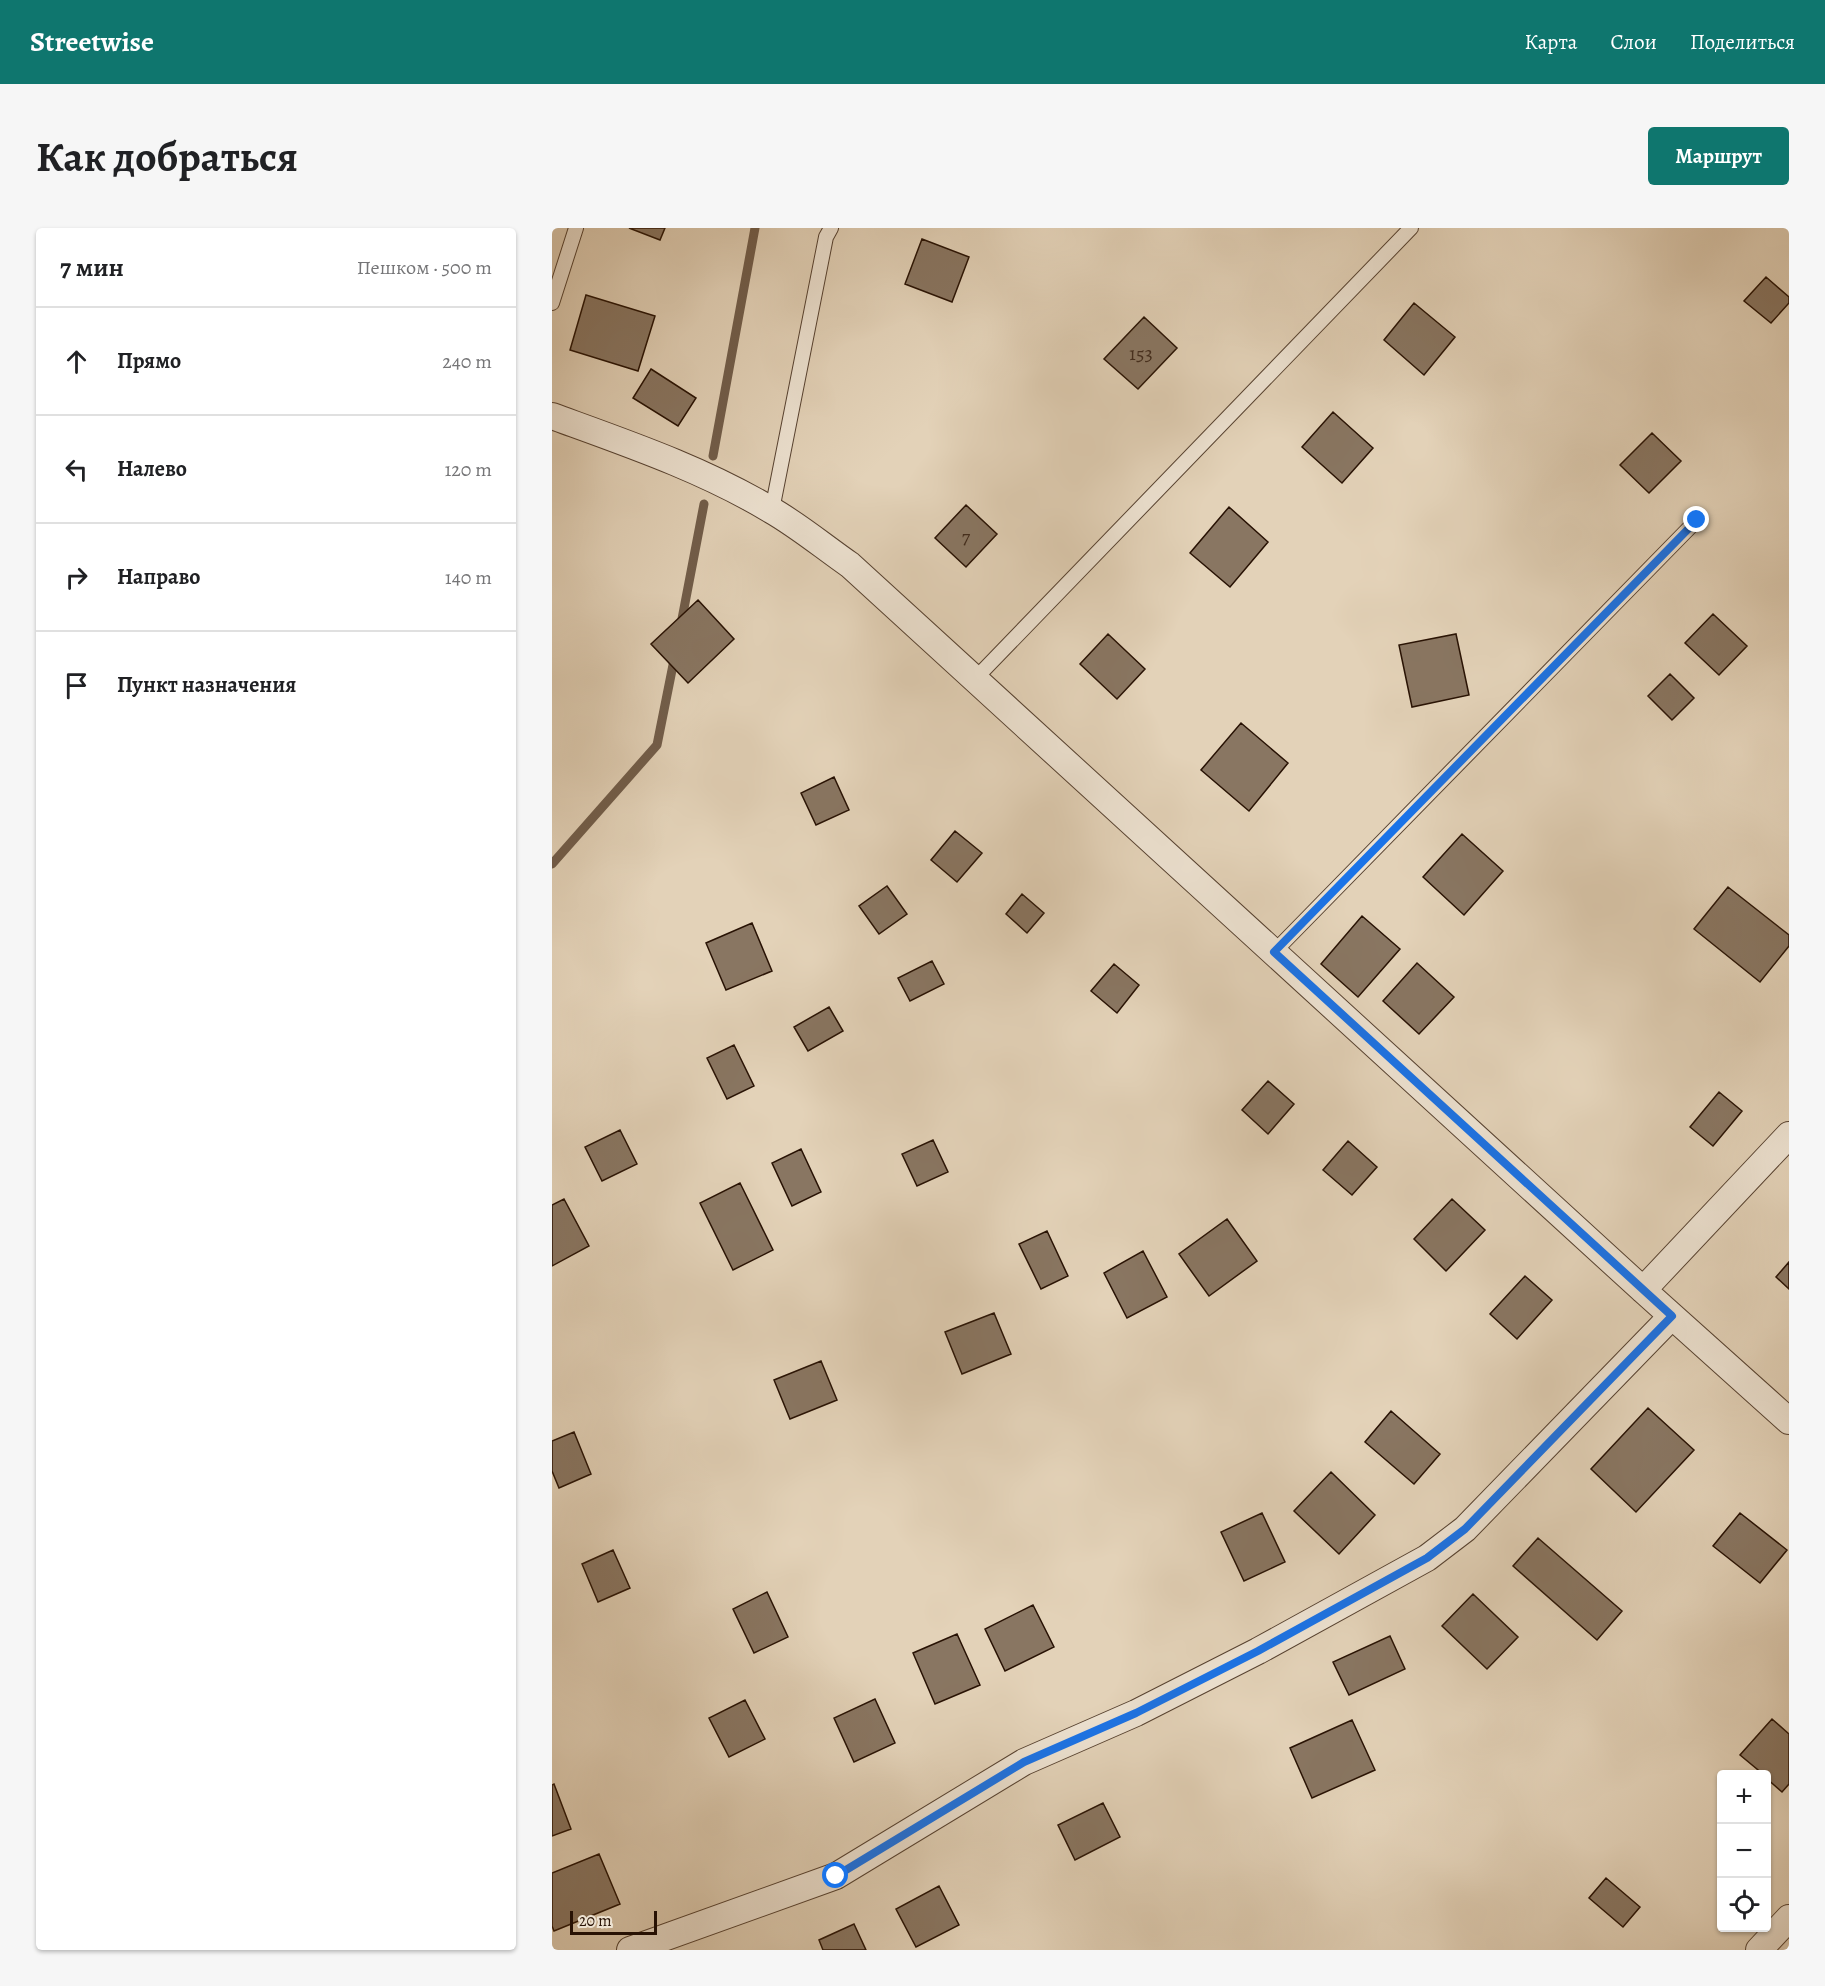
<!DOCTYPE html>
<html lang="ru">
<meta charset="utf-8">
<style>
:root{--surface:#fff;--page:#f6f6f6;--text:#202124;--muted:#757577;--line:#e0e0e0;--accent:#0f766e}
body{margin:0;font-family:Alegreya,serif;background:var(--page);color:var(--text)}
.controls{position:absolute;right:18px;bottom:18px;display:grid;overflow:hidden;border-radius:6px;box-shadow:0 2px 4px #0004}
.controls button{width:54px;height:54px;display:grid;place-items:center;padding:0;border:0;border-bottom:2px solid var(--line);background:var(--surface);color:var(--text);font:30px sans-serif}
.scale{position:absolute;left:18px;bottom:15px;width:87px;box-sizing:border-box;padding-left:6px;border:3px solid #281204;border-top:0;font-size:16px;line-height:21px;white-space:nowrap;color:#281204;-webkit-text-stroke:4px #ede2d1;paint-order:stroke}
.stop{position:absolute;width:18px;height:18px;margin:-14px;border:4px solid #1a73e8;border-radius:50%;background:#fff}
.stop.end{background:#1a73e8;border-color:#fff;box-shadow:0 2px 6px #0008}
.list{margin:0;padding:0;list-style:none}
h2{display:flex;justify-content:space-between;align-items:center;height:78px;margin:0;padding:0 24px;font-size:26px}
h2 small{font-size:20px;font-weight:400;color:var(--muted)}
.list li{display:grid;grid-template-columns:39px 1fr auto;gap:18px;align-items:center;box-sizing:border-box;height:108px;padding:0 24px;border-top:2px solid var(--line)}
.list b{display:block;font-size:22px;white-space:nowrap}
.list em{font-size:20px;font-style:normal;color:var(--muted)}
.icon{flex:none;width:33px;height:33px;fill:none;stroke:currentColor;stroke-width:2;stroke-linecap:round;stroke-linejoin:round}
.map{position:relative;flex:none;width:1237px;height:1722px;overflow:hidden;border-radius:6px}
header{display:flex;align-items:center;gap:36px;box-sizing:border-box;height:84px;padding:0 30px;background:var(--accent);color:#fff}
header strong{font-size:28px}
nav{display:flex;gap:33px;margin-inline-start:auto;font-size:21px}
.intro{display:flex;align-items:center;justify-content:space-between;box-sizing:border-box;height:144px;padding:0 36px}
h1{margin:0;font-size:42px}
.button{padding:15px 27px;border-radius:6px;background:var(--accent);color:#fff;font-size:21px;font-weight:700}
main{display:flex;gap:36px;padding:0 36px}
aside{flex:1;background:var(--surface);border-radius:6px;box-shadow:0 2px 4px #0004}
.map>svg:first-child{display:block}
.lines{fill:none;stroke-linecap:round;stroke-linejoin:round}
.stream{stroke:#725e4b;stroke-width:9}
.building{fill:#897662;stroke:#281204;stroke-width:1.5}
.service-casing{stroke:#574231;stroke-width:16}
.minor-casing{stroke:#574231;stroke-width:28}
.service{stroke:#ede2d1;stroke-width:14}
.minor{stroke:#ede2d1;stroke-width:26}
.route{stroke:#1a73e8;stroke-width:8}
.labels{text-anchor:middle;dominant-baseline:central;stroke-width:4.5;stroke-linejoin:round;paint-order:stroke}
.number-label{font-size:20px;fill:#402b1c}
</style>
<header>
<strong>Streetwise</strong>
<nav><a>Карта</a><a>Слои</a><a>Поделиться</a></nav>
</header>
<div class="intro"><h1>Как добраться</h1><a class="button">Маршрут</a></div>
<main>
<aside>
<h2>7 мин<small>Пешком · 500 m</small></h2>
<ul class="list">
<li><svg class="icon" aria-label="ahead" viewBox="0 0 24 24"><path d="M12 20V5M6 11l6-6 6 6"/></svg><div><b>Прямо</b></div><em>240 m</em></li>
<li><svg class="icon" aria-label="left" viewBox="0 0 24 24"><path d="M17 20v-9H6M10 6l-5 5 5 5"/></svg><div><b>Налево</b></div><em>120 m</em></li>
<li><svg class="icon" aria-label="right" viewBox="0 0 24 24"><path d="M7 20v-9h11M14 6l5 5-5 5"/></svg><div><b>Направо</b></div><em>140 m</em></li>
<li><svg class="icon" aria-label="arrive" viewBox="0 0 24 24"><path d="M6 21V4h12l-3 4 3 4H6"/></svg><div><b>Пункт назначения</b></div></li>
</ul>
</aside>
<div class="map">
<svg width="1237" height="1722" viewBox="0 0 1237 1722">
<rect width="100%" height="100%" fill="#e3d2b8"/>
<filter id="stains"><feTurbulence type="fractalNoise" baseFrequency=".00333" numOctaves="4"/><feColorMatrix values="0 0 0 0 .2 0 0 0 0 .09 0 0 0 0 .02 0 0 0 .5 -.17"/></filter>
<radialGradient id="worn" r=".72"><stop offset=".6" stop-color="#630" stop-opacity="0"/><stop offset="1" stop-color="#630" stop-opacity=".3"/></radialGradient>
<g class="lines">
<path class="stream" d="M 161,228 L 203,0
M 129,396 L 152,276
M 0,636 L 105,517 L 123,427"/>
</g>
<path class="building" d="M 77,0 L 113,0 L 108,12 Z
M 370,11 L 417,29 L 400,74 L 353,56 Z
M 1214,49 L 1237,69 L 1237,75 L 1219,95 L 1192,73 Z
M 34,67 L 103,88 L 86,143 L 18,122 Z
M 862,75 L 903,109 L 872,147 L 832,112 Z
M 592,89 L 625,120 L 586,161 L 552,131 Z
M 99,141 L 144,170 L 126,198 L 81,170 Z
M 781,184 L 821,220 L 790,255 L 750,219 Z
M 1100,205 L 1129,233 L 1097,265 L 1068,237 Z
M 414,277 L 445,306 L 414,339 L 383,310 Z
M 677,279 L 716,314 L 678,359 L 638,325 Z
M 146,372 L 182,411 L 136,455 L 99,416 Z
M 1161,386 L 1195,418 L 1167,447 L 1133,415 Z
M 556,406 L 593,441 L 565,471 L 528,436 Z
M 904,406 L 917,467 L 860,479 L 847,417 Z
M 1118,446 L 1142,470 L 1120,492 L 1096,468 Z
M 689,495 L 736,535 L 697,583 L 649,542 Z
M 282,549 L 297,582 L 264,597 L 249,565 Z
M 403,603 L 430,625 L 405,654 L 379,632 Z
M 910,606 L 951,643 L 912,687 L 871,649 Z
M 335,658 L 355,686 L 327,706 L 307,678 Z
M 1176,659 L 1237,707 L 1237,718 L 1208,754 L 1142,701 Z
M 470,666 L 492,685 L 475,705 L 454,686 Z
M 810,688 L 848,721 L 806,769 L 769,736 Z
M 200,695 L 220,743 L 174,762 L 154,715 Z
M 380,733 L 392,756 L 358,773 L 346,750 Z
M 865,735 L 902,769 L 867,806 L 831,773 Z
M 562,736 L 587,757 L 565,785 L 539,763 Z
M 277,779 L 291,803 L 256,823 L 242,799 Z
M 182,817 L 202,858 L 175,871 L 155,830 Z
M 716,853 L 742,876 L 716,906 L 690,882 Z
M 1167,864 L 1190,883 L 1161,918 L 1138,899 Z
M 68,902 L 85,936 L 50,953 L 33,919 Z
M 381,912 L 396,944 L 365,958 L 350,926 Z
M 796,913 L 825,939 L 800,967 L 771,942 Z
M 249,921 L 269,964 L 240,978 L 220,935 Z
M 188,955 L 221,1022 L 181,1042 L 148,975 Z
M 12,971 L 37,1018 L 0,1038 L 0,977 Z
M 900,971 L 933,1002 L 894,1043 L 862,1011 Z
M 675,991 L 705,1033 L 657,1068 L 627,1026 Z
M 495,1003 L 516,1048 L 489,1061 L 467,1016 Z
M 591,1023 L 615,1069 L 575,1090 L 552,1045 Z
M 1237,1034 L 1237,1061 L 1224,1049 Z
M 973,1048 L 1000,1072 L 965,1111 L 938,1086 Z
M 442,1085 L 459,1126 L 410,1146 L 393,1104 Z
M 269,1133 L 285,1172 L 238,1191 L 222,1152 Z
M 1096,1180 L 1142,1222 L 1084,1284 L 1039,1241 Z
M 839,1183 L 888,1226 L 862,1256 L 813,1214 Z
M 22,1204 L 39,1246 L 7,1260 L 0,1243 L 0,1213 Z
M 779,1244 L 823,1287 L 787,1326 L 742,1283 Z
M 710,1285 L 733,1334 L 692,1353 L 669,1304 Z
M 1188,1285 L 1235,1322 L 1208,1355 L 1161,1318 Z
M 986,1310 L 1070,1383 L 1045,1412 L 961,1338 Z
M 61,1322 L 78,1360 L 46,1374 L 30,1336 Z
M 215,1364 L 236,1409 L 202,1425 L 181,1381 Z
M 921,1366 L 966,1409 L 935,1441 L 890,1398 Z
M 481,1377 L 502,1419 L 453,1443 L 433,1401 Z
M 405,1406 L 428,1457 L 383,1476 L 361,1425 Z
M 838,1408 L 853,1441 L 797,1467 L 781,1434 Z
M 323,1471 L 343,1515 L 302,1534 L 282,1490 Z
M 193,1472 L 213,1511 L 177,1529 L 157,1490 Z
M 1220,1491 L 1237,1506 L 1237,1556 L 1230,1564 L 1214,1550 L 1214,1546 L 1211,1546 L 1188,1527 Z
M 800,1492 L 823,1542 L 760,1570 L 738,1520 Z
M 2,1556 L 19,1601 L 0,1608 L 0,1557 Z
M 551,1575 L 568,1609 L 523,1632 L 506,1597 Z
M 47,1626 L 68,1676 L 2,1703 L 0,1698 L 0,1645 Z
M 1054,1650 L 1088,1679 L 1071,1699 L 1037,1670 Z
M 387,1658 L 407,1697 L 364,1719 L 344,1681 Z
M 302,1696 L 314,1722 L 271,1722 L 267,1712 Z"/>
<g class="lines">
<g class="service-casing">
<path id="service" d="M 0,75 L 24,0
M 220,282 L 274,9 L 279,0
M 423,451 L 859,0
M 722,724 L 1145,292"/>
</g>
<g class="minor-casing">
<path id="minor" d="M 0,188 C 74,215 151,241 219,282 C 247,298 272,319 298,337 L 1091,1062 L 1237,1193
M 1091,1062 L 1237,907
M 78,1722 L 284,1648 L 472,1534 L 584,1485 L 706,1423 L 875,1330 L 913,1301 L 1120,1088
M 1207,1722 L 1237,1690"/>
</g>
<use href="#service" class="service"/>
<use href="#minor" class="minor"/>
</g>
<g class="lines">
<path class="route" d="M 284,1648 L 472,1534 L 584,1485 L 706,1423 L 875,1330 L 913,1301 L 1120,1088 L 722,724 L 1145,292"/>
</g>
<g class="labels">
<g class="number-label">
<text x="589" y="125">153</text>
<text x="414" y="308">7</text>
</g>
</g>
<rect width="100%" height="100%" filter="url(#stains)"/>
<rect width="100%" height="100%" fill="url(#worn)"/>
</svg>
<div class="controls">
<button>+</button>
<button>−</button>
<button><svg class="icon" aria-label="locate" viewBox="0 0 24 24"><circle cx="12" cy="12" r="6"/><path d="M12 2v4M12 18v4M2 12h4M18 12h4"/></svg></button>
</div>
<div class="scale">20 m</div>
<div class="stop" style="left:284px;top:1648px"></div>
<div class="stop end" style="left:1145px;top:292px"></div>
</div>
</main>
